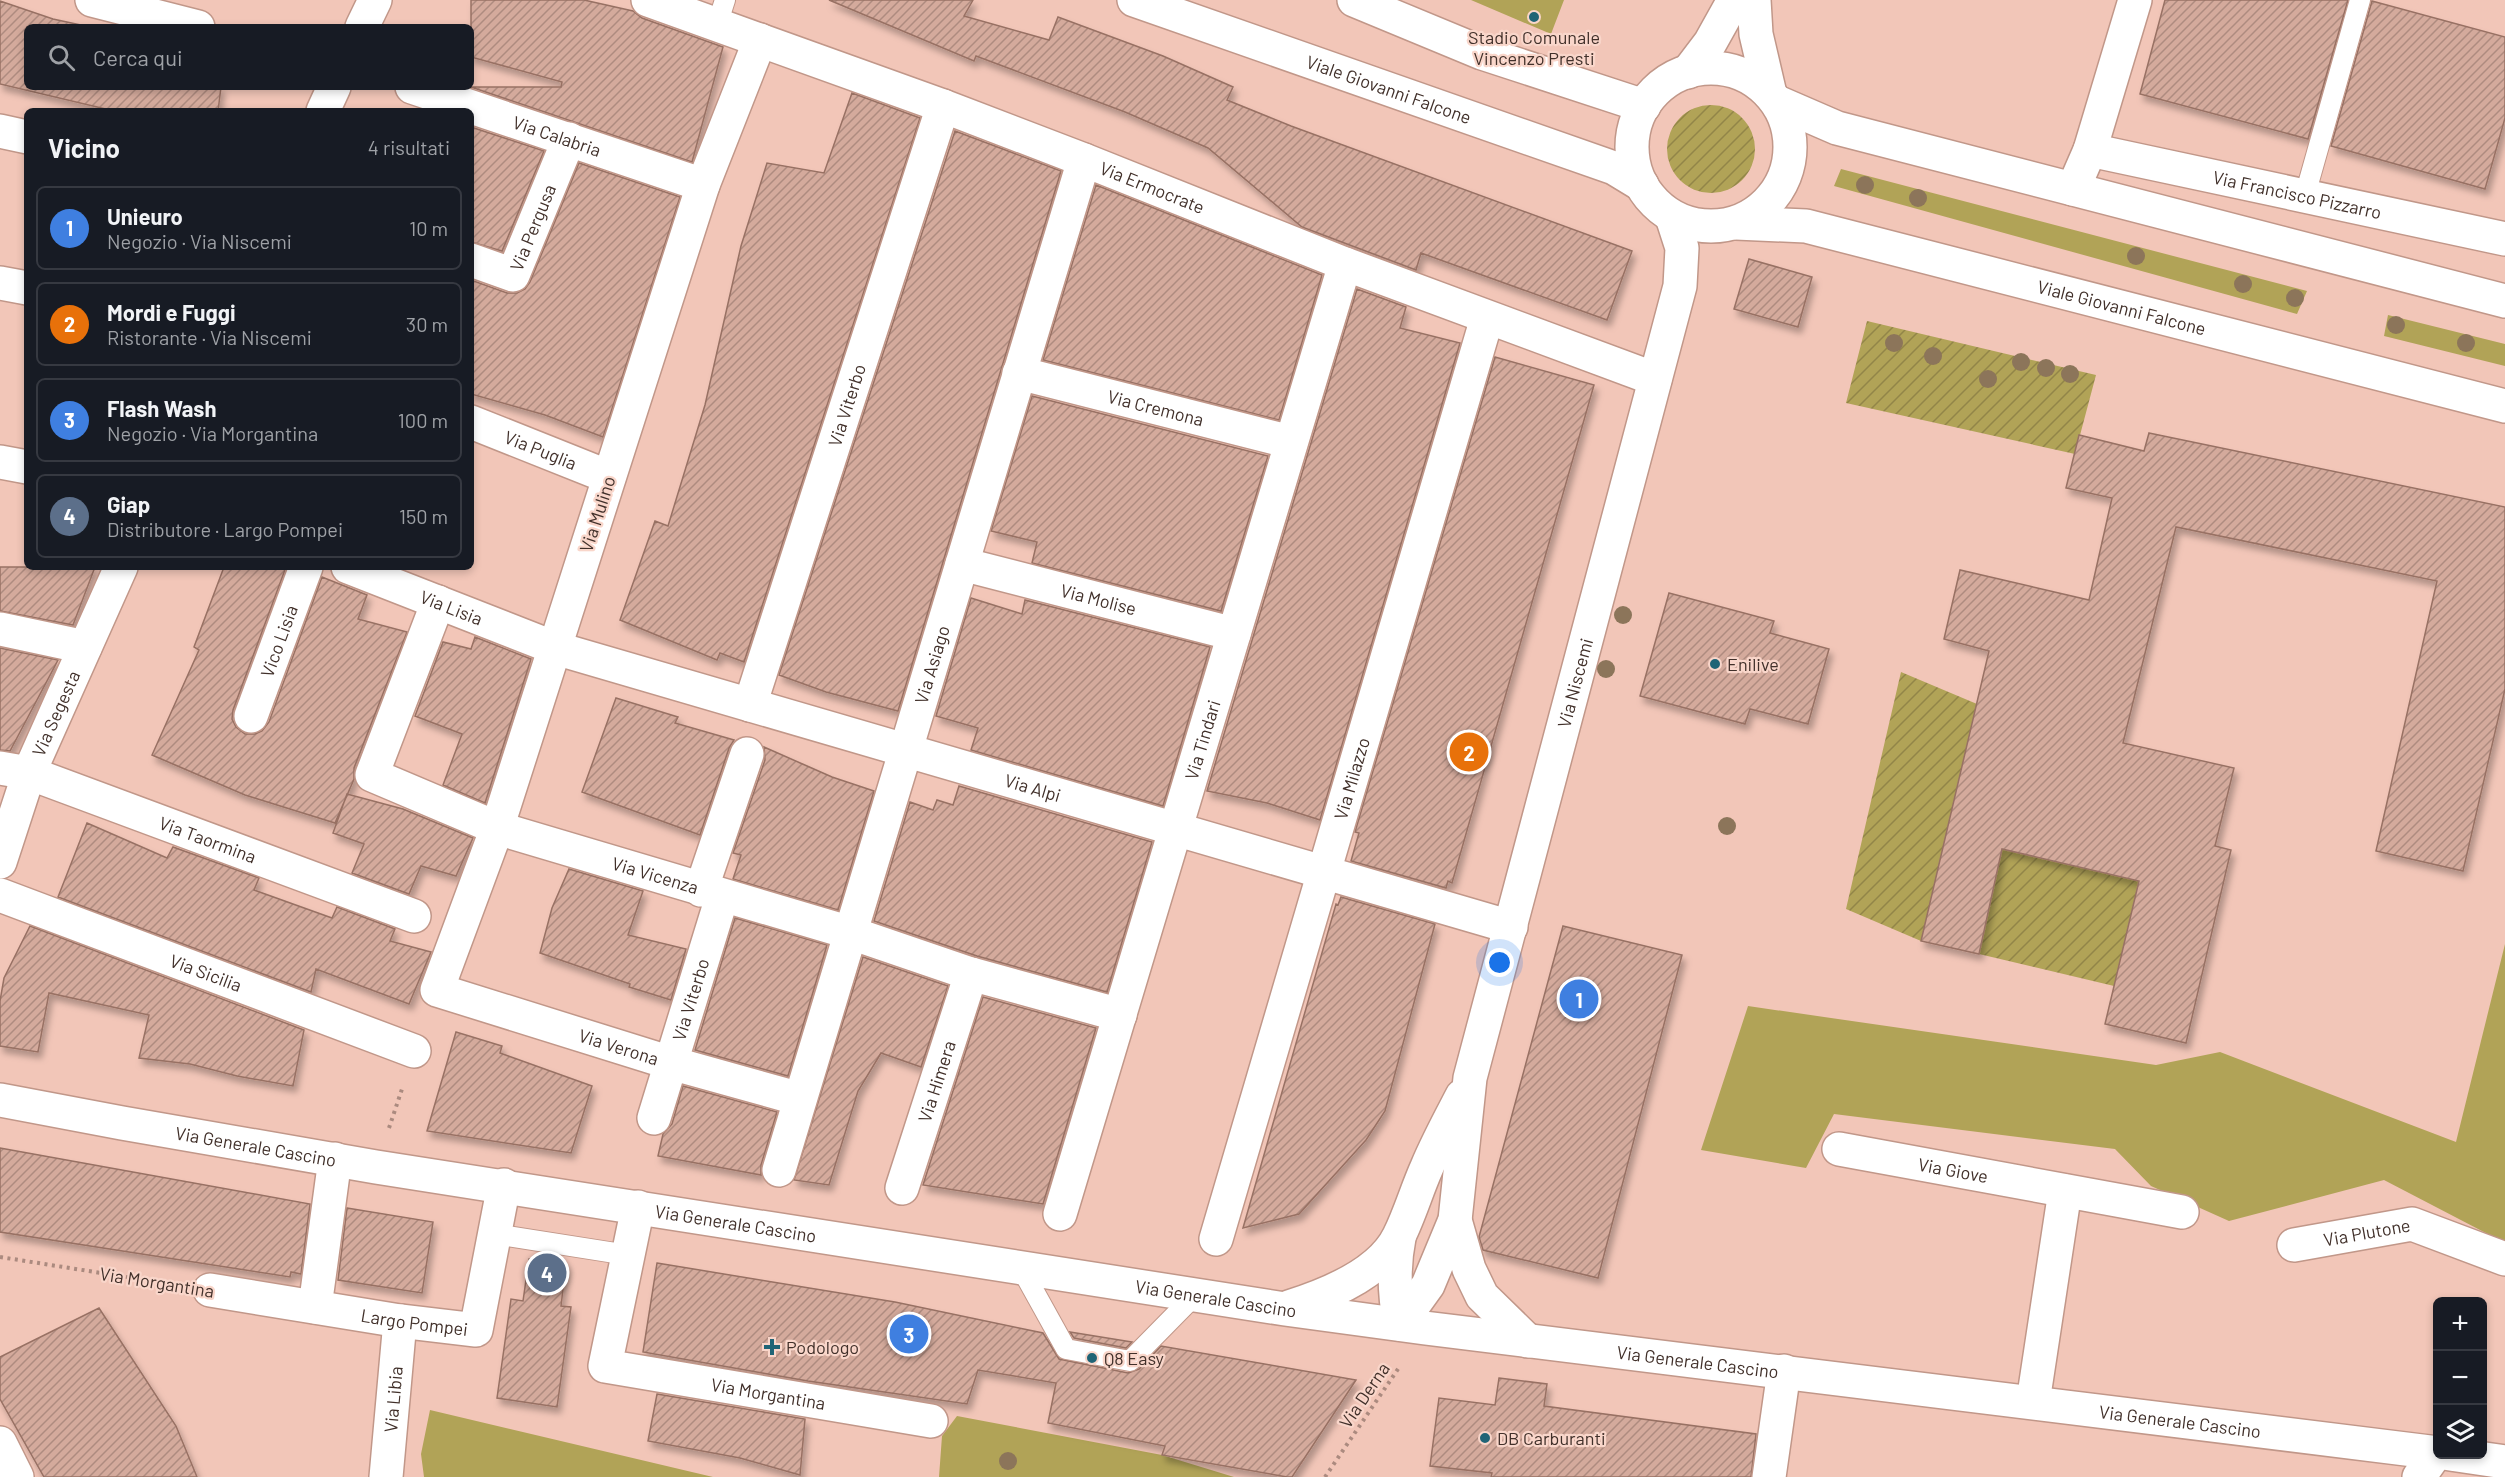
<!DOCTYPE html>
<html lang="it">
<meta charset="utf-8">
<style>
:root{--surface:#171b24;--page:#242831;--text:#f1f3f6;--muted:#9ea1a6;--line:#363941;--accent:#8c9099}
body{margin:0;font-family:Barlow,sans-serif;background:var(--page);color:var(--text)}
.controls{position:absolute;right:18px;bottom:18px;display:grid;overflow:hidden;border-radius:9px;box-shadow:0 3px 9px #0003}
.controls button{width:54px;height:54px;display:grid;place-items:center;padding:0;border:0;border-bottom:2px solid var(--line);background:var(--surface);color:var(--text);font:30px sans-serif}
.you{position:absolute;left:1500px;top:963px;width:21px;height:21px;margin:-15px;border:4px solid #fff;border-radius:50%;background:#1a73e8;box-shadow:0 0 0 9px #1a73e833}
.badge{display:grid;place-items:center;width:39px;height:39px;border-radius:50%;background:var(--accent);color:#fff;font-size:20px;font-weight:700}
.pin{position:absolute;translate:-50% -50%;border:3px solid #fff;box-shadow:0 2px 6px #0006}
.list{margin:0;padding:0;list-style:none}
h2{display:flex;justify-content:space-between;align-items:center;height:78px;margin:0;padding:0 24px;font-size:26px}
h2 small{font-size:20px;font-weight:400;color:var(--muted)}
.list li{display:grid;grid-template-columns:39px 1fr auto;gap:18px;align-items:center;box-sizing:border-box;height:84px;margin:0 12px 12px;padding:0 12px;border:2px solid var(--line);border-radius:9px}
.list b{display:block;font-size:22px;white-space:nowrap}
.list p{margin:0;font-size:20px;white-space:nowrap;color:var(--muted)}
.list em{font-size:20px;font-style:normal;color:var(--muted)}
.icon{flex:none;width:33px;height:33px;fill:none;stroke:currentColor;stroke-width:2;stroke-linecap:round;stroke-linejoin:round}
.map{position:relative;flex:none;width:2505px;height:1477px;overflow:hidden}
.search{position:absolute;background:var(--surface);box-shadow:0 3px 9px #0003;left:24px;top:24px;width:450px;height:66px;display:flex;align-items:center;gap:15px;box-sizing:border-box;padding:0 21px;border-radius:9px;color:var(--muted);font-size:22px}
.panel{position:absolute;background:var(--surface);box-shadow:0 3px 9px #0003;left:24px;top:108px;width:450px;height:462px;border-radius:9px}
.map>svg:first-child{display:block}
.grass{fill:#b1a357}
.garden{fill:url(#garden-furrows)}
.building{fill:url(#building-hatch);stroke:#987164;stroke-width:1.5;filter:url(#shadow)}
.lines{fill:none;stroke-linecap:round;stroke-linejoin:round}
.lane-casing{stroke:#c19789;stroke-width:22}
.street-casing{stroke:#c19789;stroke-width:36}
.secondary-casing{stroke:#c19789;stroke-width:36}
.path{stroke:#ab8a7f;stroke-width:4;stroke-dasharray:3 4.5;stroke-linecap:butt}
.lane{stroke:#fff;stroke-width:20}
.street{stroke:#fff;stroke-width:33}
.secondary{stroke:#fff;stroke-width:33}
.tree{fill:#8c755a}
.poi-dot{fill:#206476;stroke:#f9d6ca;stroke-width:2}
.labels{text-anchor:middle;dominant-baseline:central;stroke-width:4.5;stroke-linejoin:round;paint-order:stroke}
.poi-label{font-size:18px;fill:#41302a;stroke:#f9d6ca;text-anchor:start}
.street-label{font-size:18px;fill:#41302a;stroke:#f9d6ca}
</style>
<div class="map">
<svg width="2505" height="1477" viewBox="0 0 2505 1477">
<defs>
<pattern id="garden-furrows" width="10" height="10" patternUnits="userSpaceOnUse" patternTransform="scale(1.5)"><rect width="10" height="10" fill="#b1a357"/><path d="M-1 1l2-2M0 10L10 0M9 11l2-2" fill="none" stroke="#928548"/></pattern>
<pattern id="building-hatch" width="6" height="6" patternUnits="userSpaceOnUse" patternTransform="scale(1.5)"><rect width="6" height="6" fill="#d4aa9c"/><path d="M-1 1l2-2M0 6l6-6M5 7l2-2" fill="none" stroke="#ae8b7f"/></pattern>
<filter id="shadow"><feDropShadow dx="3.5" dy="6" stdDeviation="3" flood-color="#0004"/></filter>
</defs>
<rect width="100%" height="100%" fill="#f2c6b8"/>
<path class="grass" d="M 1471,0 L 1564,0 L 1551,34 Z
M 1841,169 L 2307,291 L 2297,314 L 1834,186 Z
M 2388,315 L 2505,344 L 2505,366 L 2384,336 Z
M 2505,944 L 2505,1243 L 2384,1180 L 2229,1221 L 2151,1186 L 2115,1149 L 1834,1114 L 1806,1168 L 1701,1150 L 1748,1006 L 2156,1065 L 2220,1052 L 2456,1142 Z
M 430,1410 L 713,1477 L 424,1477 L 421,1454 Z
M 957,1416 L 1162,1455 L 1234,1477 L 939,1477 L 942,1436 Z"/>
<path class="garden" d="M1667 149a44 44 0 1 1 88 0a44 44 0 1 1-88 0Z
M 1867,321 L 2096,375 L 2075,454 L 1846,403 Z
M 1901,672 L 1977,704 L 1921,941 L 1846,909 Z
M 2010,813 L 2034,818 L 2026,855 L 2127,878 L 2149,838 L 2114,986 L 1979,954 Z"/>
<path class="building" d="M 471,0 L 584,0 L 633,11 L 642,18 L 723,47 L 692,162 L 471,87 L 561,87 L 562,82 L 471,57 Z
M 829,0 L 973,0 L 964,16 L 1049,40 L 1058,17 L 1163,56 L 1233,87 L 1227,100 L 1291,126 L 1632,251 L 1607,320 L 1421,253 L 1416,270 L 1302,227 L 1208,148 L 1125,112 L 976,56 L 974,61 Z
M 2165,0 L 2348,0 L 2308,139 L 2140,94 Z
M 0,1 L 53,19 L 90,27 L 27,27 L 27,87 L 221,87 L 218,111 L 114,111 L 0,84 Z
M 2372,1 L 2505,37 L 2505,118 L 2485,189 L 2331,146 Z
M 852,93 L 920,118 L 744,662 L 720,653 L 717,660 L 620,620 L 655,521 L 668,526 L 705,405 L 741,246 L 767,163 L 824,173 Z
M 471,127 L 544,151 L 502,251 L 471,242 Z
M 955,131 L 1061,171 L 898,711 L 826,692 L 779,675 Z
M 579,163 L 680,197 L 603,437 L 545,415 L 471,394 L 471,280 L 507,293 L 517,293 L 525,289 L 530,282 Z
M 1096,185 L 1322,275 L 1279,420 L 1043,360 Z
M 1749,259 L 1812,277 L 1798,327 L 1734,309 Z
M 1357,289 L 1406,307 L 1400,328 L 1460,343 L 1320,820 L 1267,803 L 1207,791 Z
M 1495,357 L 1594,385 L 1452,883 L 1448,881 L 1446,888 L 1351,861 L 1359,833 L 1355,832 Z
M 1032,396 L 1268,456 L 1221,611 L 1032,563 L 1037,542 L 991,531 Z
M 2149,433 L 2505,507 L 2505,689 L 2463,871 L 2376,851 L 2437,581 L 2176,527 L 2123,743 L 2234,768 L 2215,846 L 2231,850 L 2186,1043 L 2105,1024 L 2139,881 L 2002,849 L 1979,954 L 1921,941 L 1989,651 L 1944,639 L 1960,570 L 2089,600 L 2112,498 L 2066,488 L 2079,435 L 2144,451 Z
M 0,567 L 95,567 L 73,625 L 0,611 Z
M 224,567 L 286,567 L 233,710 L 232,719 L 236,727 L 245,734 L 255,734 L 262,731 L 269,722 L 322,577 L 367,595 L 358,619 L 407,632 L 354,768 L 354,779 L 335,823 L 245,795 L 152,755 L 199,650 L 194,647 Z
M 1669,593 L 1774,621 L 1770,633 L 1829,649 L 1808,724 L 1750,709 L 1745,724 L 1640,696 Z
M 971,598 L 1022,614 L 1025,600 L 1210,647 L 1163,806 L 971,750 L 978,728 L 936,716 Z
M 475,637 L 531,659 L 485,803 L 443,785 L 462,734 L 415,716 L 443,642 L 471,649 Z
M 0,648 L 58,660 L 10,751 L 0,750 Z
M 616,698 L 678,717 L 675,723 L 734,740 L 729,748 L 700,835 L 582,792 Z
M 764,747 L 832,777 L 874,791 L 838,910 L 733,879 L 741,855 L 733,853 L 765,760 Z
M 959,786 L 1152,842 L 1107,992 L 977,956 L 874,921 L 910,802 L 933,810 L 937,800 L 953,805 Z
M 347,794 L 403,809 L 473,838 L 456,876 L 421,866 L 409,894 L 352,873 L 364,844 L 333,833 Z
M 87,823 L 167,858 L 173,847 L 259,878 L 254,890 L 332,918 L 337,907 L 395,929 L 390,941 L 431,952 L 409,1004 L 316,969 L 311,992 L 58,897 Z
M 569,869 L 643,891 L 628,935 L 686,949 L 671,1000 L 629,987 L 630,984 L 540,953 L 552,908 Z
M 1341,897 L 1435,924 L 1385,1111 L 1366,1140 L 1299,1214 L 1243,1228 L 1336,904 L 1338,905 Z
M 735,918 L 827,945 L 788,1076 L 695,1050 Z
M 30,926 L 304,1030 L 293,1086 L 237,1076 L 190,1064 L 139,1058 L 149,1015 L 49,993 L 38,1052 L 0,1046 L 0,1001 L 4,978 Z
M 1563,926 L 1682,955 L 1598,1278 L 1483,1250 L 1479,1237 Z
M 863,957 L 948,986 L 921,1067 L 881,1053 L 858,1091 L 829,1185 L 794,1180 Z
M 983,997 L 1096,1028 L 1043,1204 L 923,1185 Z
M 456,1032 L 502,1046 L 500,1053 L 592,1086 L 571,1153 L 427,1131 Z
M 683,1086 L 777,1112 L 761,1165 L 761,1175 L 658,1156 L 663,1134 L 672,1124 Z
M 0,1148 L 310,1204 L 301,1274 L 291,1272 L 290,1277 L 0,1232 Z
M 347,1208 L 433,1222 L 422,1293 L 338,1280 Z
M 529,1259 L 566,1264 L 561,1306 L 571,1307 L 557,1407 L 497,1398 L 511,1299 L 523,1301 Z
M 657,1263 L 895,1302 L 1043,1333 L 1059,1359 L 1128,1373 L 1139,1369 L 1161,1346 L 1356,1380 L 1292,1477 L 1287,1477 L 1162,1455 L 1165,1446 L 1048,1423 L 1056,1383 L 978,1370 L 967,1404 L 808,1381 L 643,1352 Z
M 99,1308 L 176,1426 L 197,1477 L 44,1477 L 0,1399 L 0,1357 Z
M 1070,1332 L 1132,1342 L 1126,1348 L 1074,1338 Z
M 1499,1378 L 1547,1384 L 1544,1406 L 1756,1434 L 1751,1477 L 1491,1477 L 1492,1473 L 1430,1466 L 1439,1398 L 1495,1405 Z
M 657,1394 L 805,1419 L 800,1475 L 740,1458 L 648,1441 Z"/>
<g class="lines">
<g class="lane-casing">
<path id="lane" d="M 717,25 L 725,0
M 2305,195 L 2360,0
M 495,1234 L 628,1255
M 1020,1266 L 1066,1349 L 1130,1361 L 1196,1294"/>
</g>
<g class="street-casing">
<g id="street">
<path d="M 92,0 L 198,27"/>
<path id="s1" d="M 648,0 L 943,106 L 1084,160 L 1345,264 L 1655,379"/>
<path d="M 362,27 L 375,0"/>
<path id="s2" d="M 760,40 L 703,185 L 497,828 L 437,990 L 671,1063 L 800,1099"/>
<path id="s3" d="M 412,87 L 703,185"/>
<path d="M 323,111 L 334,87"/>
<path d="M 0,131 L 27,137"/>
<path id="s4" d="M 2090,150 L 2505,239"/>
<path d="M 2073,189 L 2090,150 L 2135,0"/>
<path id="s5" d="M 471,260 L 513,275 L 569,139"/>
<path d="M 0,283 L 27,288"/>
<path id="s6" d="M 1019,373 L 1291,442"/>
<path id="s7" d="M 471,422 L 609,477"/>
<path d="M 0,462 L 27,467"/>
<path id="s8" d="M 962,564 L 1234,634"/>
<path id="s9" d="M 348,567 L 555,648 L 1511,927"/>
<path id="s10" d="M 438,602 L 372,775 L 497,828 L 851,933 L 971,974 L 1120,1015"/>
<path d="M 0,629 L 85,647"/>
<path id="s11" d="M 750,705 L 943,106"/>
<path id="s12" d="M 251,716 L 306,567"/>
<path id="s13" d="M 0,768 L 29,773 L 414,916"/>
<path id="s14" d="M 0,862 L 29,773 L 121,567"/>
<path d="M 701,890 L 747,754"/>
<path id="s15" d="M 0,895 L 414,1051"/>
<path id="s16" d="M 654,1118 L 722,897"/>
<path id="s17" d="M 1839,1149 L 2182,1212"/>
<path id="s18" d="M 779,1170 L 1084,160"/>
<path id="s19" d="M 902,1188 L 971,974"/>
<path id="s20" d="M 638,1207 L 605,1366 L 931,1421"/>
<path id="s21" d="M 1060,1214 L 1345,264"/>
<path id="s22" d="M 1216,1239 L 1487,318"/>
<path id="s23" d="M 2294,1245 L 2412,1224 L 2505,1259"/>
<path id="s24" d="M 210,1290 L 400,1321 L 476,1330 L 504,1185"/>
<path d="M 315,1307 L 335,1159"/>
<path d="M 2033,1402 L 2065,1191"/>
<path d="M 0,1443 L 17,1477"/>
<path id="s25" d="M 386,1477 L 400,1321"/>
<path d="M 1769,1477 L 1784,1371"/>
<path d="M 2419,1477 L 2436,1453"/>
</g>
</g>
<g class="secondary-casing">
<g id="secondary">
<path id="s26" d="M 1134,0 L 1614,168 L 1642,185"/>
<path d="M 1354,0 L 1482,53 L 1644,106"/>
<path d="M 1754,0 L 1756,34 L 1770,94"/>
<circle cx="1711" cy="147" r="79"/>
<path d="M 1688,72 L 1710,43 L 1734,0"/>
<path d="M 1777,102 L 1837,128 L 2505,301"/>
<path id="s27" d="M 1736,223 L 1806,226 L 2505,406"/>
<path id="s28" d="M 0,1100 L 122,1123 L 376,1167 L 1285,1309 L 1425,1328 L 2438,1453"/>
<path d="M 1455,1220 L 1469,1269 L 1482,1296 L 1528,1341"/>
<path d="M 1399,1238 C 1393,1268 1394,1294 1400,1324"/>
<path d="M 1289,1307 C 1327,1295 1381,1273 1399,1236 C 1410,1214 1417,1189 1427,1167 C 1437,1143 1450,1119 1462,1096"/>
<path id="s29" d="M 1400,1324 L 1428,1285 L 1455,1220 L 1470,1078 L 1680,286 L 1682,248 L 1672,217"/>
<path d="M 2450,1454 L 2505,1462"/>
</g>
</g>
<path class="path" d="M 389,1128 L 402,1089
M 0,1257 L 171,1284
M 1325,1477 L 1400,1366"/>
<use href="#lane" class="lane"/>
<use href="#street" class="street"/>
<use href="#secondary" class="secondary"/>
</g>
<g class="tree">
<circle cx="1865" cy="185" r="9"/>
<circle cx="1918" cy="198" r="9"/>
<circle cx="2136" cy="256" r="9"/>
<circle cx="2243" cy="284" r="9"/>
<circle cx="2295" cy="298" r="9"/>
<circle cx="2396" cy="325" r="9"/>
<circle cx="1894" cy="343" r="9"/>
<circle cx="2466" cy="343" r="9"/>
<circle cx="1933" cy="356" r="9"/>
<circle cx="2021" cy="362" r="9"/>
<circle cx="2046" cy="368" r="9"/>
<circle cx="2070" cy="374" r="9"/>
<circle cx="1988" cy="379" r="9"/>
<circle cx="1623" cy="615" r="9"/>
<circle cx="1606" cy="669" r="9"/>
<circle cx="1727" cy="826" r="9"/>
<circle cx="1008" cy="1461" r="9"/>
</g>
<g class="poi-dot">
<circle cx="1534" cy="17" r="6"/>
<circle cx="1715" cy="664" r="6"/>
<path d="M769 1338h6v6h6v6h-6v6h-6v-6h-6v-6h6z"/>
<circle cx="1092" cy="1358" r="6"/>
<circle cx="1485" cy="1438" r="6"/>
</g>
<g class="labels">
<g class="poi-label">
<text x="1534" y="37" text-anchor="middle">Stadio Comunale<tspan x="1534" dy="21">Vincenzo Presti</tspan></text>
<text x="1727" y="664">Enilive</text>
<text x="786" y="1347">Podologo</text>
<text x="1104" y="1358">Q8 Easy</text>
<text x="1497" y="1438">DB Carburanti</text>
</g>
<g class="street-label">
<text stroke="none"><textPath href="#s26" startOffset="270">Viale Giovanni Falcone</textPath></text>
<text stroke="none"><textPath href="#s3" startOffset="153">Via Calabria</textPath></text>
<text stroke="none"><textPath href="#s1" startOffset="538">Via Ermocrate</textPath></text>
<text stroke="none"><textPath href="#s4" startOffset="212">Via Francisco Pizzarro</textPath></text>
<text stroke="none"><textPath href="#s5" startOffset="96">Via Pergusa</textPath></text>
<text stroke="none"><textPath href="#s27" startOffset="396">Viale Giovanni Falcone</textPath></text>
<text stroke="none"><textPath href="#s11" startOffset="315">Via Viterbo</textPath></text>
<text stroke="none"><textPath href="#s6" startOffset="141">Via Cremona</textPath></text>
<text stroke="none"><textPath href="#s7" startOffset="75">Via Puglia</textPath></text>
<text transform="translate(597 514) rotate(-72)">Via Mulino</text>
<text stroke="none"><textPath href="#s8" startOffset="141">Via Molise</textPath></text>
<text stroke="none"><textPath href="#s9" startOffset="111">Via Lisia</textPath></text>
<text stroke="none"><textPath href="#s12" startOffset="80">Vico Lisia</textPath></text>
<text stroke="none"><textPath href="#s18" startOffset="528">Via Asiago</textPath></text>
<text stroke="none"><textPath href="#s29" startOffset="670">Via Niscemi</textPath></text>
<text stroke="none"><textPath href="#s14" startOffset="159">Via Segesta</textPath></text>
<text stroke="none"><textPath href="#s21" startOffset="495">Via Tindari</textPath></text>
<text stroke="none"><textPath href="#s22" startOffset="480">Via Milazzo</textPath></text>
<text stroke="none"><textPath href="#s9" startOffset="720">Via Alpi</textPath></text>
<text stroke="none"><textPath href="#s13" startOffset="220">Via Taormina</textPath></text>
<text stroke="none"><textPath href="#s10" startOffset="486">Via Vicenza</textPath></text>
<text stroke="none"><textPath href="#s15" startOffset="220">Via Sicilia</textPath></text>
<text stroke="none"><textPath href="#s16" startOffset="124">Via Viterbo</textPath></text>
<text stroke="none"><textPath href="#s2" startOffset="1194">Via Verona</textPath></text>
<text stroke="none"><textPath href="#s19" startOffset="112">Via Himera</textPath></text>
<text stroke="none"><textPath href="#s28" startOffset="260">Via Generale Cascino</textPath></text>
<text stroke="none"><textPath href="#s17" startOffset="116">Via Giove</textPath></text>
<text stroke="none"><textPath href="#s28" startOffset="746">Via Generale Cascino</textPath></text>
<text stroke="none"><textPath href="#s23" startOffset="74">Via Plutone</textPath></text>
<text transform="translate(157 1282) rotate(9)">Via Morgantina</text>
<text stroke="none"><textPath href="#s28" startOffset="1232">Via Generale Cascino</textPath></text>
<text stroke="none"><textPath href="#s24" startOffset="207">Largo Pompei</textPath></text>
<text stroke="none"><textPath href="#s28" startOffset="1718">Via Generale Cascino</textPath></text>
<text stroke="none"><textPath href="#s20" startOffset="328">Via Morgantina</textPath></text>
<text transform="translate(1364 1395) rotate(-56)">Via Derna</text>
<text stroke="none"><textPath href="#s25" startOffset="78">Via Libia</textPath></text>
<text stroke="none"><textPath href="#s28" startOffset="2204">Via Generale Cascino</textPath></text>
</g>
</g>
</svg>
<div class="controls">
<button>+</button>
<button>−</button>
<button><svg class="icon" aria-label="layers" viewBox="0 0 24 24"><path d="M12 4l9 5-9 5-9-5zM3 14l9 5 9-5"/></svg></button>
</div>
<div class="you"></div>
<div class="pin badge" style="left:1579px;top:999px;background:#3f7fe0">1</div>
<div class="pin badge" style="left:1469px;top:752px;background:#e8710a">2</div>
<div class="pin badge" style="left:909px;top:1334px;background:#3f7fe0">3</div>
<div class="pin badge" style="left:547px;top:1273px;background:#5c6f8a">4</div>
<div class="search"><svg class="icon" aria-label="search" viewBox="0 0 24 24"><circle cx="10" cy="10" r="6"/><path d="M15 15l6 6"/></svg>Cerca qui</div>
<section class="panel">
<h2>Vicino<small>4 risultati</small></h2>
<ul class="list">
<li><span class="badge" style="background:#3f7fe0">1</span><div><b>Unieuro</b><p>Negozio · Via Niscemi</p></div><em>10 m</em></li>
<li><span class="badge" style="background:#e8710a">2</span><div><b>Mordi e Fuggi</b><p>Ristorante · Via Niscemi</p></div><em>30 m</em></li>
<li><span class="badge" style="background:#3f7fe0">3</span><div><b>Flash Wash</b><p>Negozio · Via Morgantina</p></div><em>100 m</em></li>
<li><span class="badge" style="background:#5c6f8a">4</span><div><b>Giap</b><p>Distributore · Largo Pompei</p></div><em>150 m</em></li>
</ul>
</section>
</div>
